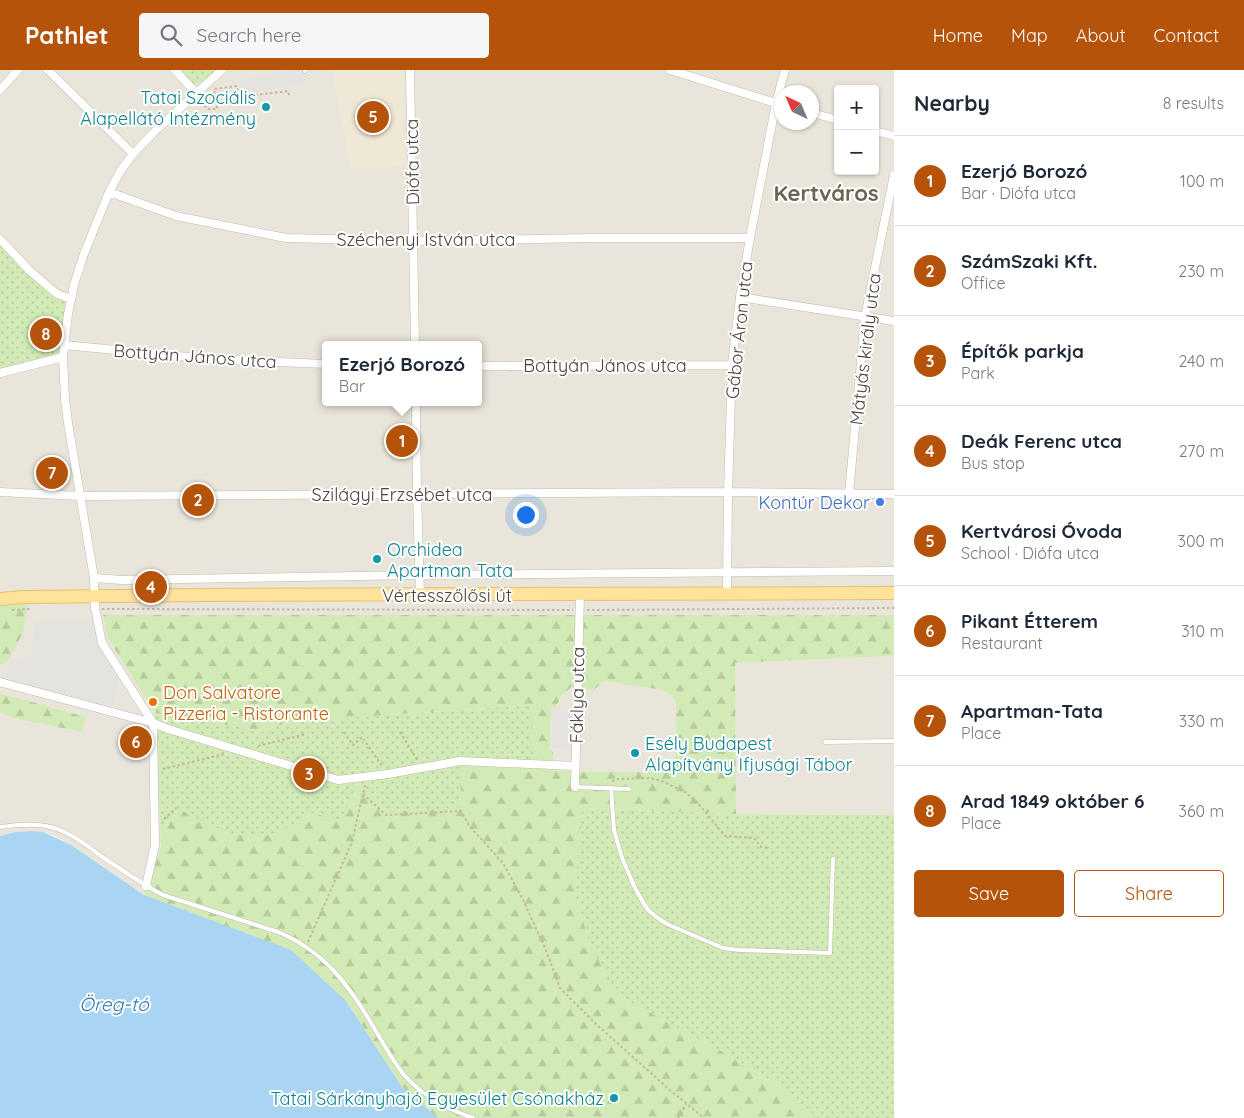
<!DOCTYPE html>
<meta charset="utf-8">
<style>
:root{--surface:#fff;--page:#f6f6f7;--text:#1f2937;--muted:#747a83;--line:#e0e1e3;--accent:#b45309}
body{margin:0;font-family:Quicksand,sans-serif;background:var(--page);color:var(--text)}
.controls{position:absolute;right:15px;top:15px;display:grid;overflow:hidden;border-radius:5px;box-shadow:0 1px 4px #0004}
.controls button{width:45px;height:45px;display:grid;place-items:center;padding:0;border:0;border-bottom:1px solid var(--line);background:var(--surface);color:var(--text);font:25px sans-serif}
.compass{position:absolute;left:774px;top:15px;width:45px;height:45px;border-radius:50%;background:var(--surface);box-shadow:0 1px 4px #0004;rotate:316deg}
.you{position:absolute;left:525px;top:444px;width:18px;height:18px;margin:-12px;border:4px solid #fff;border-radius:50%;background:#1a73e8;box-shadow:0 0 0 8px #1a73e833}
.badge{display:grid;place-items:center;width:32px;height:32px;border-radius:50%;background:var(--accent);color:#fff;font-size:16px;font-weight:700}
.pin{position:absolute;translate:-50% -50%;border:2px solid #fff;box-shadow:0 1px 5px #0006}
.popup{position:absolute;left:322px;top:271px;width:160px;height:65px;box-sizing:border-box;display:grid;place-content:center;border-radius:5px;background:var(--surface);filter:drop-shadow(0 1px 4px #0005);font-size:16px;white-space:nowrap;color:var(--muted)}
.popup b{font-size:19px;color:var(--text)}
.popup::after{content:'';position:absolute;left:50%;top:100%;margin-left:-10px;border:10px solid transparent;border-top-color:var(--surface)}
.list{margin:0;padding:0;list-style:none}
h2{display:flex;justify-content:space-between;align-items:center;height:65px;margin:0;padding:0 20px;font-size:21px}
h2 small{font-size:16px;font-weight:400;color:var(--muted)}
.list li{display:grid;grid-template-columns:32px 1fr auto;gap:15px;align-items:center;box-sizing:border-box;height:90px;padding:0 20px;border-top:1px solid var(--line)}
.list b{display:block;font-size:19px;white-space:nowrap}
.list p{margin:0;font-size:16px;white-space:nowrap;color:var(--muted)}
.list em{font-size:16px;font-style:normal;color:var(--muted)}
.actions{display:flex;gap:10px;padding:15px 20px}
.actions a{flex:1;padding:11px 0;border:1px solid var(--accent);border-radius:5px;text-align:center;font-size:18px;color:var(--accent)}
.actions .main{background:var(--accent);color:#fff}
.icon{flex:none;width:28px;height:28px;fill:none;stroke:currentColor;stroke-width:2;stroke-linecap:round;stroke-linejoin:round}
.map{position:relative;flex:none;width:894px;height:1048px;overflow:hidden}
header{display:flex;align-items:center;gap:30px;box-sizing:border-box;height:70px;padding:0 25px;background:var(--accent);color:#fff}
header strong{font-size:24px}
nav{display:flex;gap:28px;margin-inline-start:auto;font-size:18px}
.search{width:350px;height:45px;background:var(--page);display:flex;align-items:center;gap:12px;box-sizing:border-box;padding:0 18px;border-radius:5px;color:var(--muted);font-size:19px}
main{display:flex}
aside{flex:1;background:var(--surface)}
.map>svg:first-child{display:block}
.residential{fill:#eae5da;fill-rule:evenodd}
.education{fill:#efe8d6}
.forest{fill:url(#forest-firs);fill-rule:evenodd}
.park{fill:url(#park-dots)}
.parking{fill:#e5e3e0}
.water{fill:#a9d4f2}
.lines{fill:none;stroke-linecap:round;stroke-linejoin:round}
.lane-casing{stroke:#c2bbae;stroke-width:5}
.street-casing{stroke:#c2bbae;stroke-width:9}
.primary-casing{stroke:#e6c16a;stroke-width:14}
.path{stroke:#c4b79f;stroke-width:2;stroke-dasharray:2.5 2.5;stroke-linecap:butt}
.lane{stroke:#fff;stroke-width:4}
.street{stroke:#fff;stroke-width:8}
.primary{stroke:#ffe39c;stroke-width:12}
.culture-dot{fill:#0f9aa8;stroke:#fff;stroke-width:2}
.shop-dot{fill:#3f7fe0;stroke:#fff;stroke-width:2}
.food-dot{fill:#e8710a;stroke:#fff;stroke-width:2}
.labels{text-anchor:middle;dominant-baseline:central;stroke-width:4;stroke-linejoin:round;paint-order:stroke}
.culture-label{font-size:18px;fill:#0d838f;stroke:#fff;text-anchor:end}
.street-label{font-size:18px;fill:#4b4439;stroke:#fff}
.shop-label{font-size:18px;fill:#366cbe;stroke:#fff;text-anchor:end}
.food-label{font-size:18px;fill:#c56008;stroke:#fff;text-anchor:start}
.water-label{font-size:19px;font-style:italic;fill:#2e7ab2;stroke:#fff}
.district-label{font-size:22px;font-weight:bold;fill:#6e6250;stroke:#fff}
</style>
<header>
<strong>Pathlet</strong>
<div class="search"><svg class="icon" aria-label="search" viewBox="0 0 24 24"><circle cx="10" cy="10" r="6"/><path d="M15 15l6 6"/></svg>Search here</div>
<nav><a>Home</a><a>Map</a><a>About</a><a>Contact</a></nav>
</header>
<main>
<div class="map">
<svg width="894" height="1048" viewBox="0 0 894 1048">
<defs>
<pattern id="forest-firs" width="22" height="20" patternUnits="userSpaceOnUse" patternTransform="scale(1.25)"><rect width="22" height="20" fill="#d2eab5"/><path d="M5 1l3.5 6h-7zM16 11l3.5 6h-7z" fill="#b6ca9c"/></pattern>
<pattern id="park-dots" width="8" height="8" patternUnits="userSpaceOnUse" patternTransform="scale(1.25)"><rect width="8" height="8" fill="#d2eab5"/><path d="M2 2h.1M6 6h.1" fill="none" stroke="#b6ca9c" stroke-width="1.8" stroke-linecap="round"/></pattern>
</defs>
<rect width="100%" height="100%" fill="#f6f3ec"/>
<path class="residential" d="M 0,0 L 894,0 L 894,545 L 103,545 L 106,565 L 155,643 L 161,776 L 150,811 L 144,825 L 71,775 L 55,766 L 43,762 L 32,761 L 16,762 L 0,766 L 0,643 L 14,648 L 82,662 L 86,647 L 0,623 L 0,595 L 7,592 L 28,534 L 0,536 ZM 838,19 L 875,19 L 875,101 L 838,101 ZM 782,22 L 812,22 L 812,52 L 782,52 ZM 326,275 L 478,275 L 478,332 L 326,332 Z
M 894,586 L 894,745 L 736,744 L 735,593 Z
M 603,611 L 663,620 L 676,630 L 675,687 L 663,702 L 553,701 L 553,681 L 550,679 L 551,637 L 557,637 L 561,627 L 571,617 L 593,621 Z"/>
<path class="education" d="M 332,0 L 404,0 L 405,95 L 350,97 Z"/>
<path class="forest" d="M 28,534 L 23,563 L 7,592 L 0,595 L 0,536 Z
M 103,545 L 894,545 L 894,586 L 735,593 L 736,744 L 583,738 L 723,982 L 786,1020 L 817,1048 L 438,1048 L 402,1017 L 346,931 L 175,837 L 144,825 L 150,811 L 161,776 L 160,759 L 180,740 L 288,757 L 355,714 L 460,737 L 460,691 L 532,635 L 316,650 L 284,654 L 262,661 L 155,643 L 106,565 ZM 603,611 L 663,620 L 676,630 L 675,687 L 663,702 L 553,701 L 553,681 L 550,679 L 551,637 L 556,637 L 561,627 L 571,617 L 593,621 Z
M 0,623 L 86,647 L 82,662 L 14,648 L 0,643 Z"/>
<path class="park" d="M 175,0 L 222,0 L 210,10 L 189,15 Z
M 0,169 L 29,200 L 71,229 L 63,287 L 0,303 Z
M 532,635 L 531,694 L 460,691 L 461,737 L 387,742 L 356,714 L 342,751 L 312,743 L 288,757 L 262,767 L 230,764 L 180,740 L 160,759 L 155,643 L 262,661 L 284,654 L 316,650 Z
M 583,738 L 736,744 L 894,745 L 894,1048 L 817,1048 L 786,1020 L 723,982 L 619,926 L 590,875 L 575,825 Z"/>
<path class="parking" d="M 282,0 L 305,0 L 306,13 L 241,25 L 239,11 Z
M 93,550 L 98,574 L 119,607 L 112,642 L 5,613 L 10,591 L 31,586 L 35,552 Z
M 552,640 L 576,640 L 575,679 L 552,678 Z"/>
<path class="water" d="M 32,761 L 43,762 L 71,775 L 144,825 L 291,880 L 346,931 L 402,1017 L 438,1048 L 0,1048 L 0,766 L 16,762 Z"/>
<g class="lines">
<g class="lane-casing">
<path id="lane" d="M 305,1 L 306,0
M 825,672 L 894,671
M 575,717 L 629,719
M 611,718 L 614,760 L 622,788 L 635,818 L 644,834 L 649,841 L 659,849 L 669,855 L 723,878 L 739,880 L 830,883 L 833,789
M 0,757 C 15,755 31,753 46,756 C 68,760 87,776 104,788 C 123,801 142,814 163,825 L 278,862 C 324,881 350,916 374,958 C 384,974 393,992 405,1006 C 424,1027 447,1039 473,1048"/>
</g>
<g class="street-casing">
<path id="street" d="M 48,0 L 133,84
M 175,0 L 196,23
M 410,0 L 415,275
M 670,0 L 782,35
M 0,20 L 18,0
M 812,43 L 838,50
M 875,61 L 894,66
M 109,122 L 176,146 L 286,168 L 414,171 L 591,168 L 750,168
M 0,169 L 29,200 L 57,224 L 71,229
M 740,227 L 894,251
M 64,275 L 209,289 L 326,294
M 478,296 L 732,295
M 0,303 L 63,287
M 416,332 L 417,424 L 420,525
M 0,422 L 80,426 L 728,422 L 894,424
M 849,424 L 865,247 L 894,105
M 94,508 L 122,510 L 419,505 L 894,501
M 727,523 L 728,422 L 732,295 L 740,227 L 750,168 L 776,33 L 785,0
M 0,612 L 153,653 L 168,659 L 338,710 L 388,704 L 460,691 L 575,696
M 575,717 L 580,524
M 146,816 L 155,775 L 153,653 L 102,573 L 95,538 L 94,508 L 68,353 L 65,329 L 63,287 L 68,244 L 74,215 L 84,184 L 109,122 L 121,100 L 133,84 L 157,59 L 222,0"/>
</g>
<g class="primary-casing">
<path id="primary" d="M 0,529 L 24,527 L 207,525 L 894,523"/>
</g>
<path class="path" d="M 201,32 L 207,39 L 217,39 L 214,19 L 237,16 L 239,27 L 288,21 L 289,25
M 48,283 L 47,269 L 52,265 L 56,265
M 102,539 L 573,540
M 12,540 L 30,539
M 587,540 L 894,538
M 344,662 L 353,675 L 362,667 L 382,696
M 400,662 L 418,691
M 258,676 L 306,664
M 163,699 L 224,684
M 612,711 L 617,709 L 647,708 L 655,709 L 664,712 L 685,722 L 697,732 L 725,766 L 754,768 L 761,777 L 768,778
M 363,724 L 386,745 L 461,741 L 470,757 L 503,793 L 523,830 L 545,878 L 560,918 L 596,954 L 670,1020 L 704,1048
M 164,749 L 176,738
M 308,872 L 352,772 L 365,715
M 678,1048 L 686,1034"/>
<use href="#lane" class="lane"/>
<use href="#street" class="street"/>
<use href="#primary" class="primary"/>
</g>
<g class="culture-dot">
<circle cx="266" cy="37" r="5"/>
<circle cx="377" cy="489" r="5"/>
<circle cx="635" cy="683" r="5"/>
<circle cx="614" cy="1028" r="5"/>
</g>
<circle class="shop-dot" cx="880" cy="432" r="5"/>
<circle class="food-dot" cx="153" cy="632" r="5"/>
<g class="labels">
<g class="culture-label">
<text x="256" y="27">Tatai Szociális<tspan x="256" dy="21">Alapellátó Intézmény</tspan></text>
<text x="387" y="479" text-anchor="start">Orchidea<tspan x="387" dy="21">Apartman Tata</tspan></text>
<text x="645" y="673" text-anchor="start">Esély Budapest<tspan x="645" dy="21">Alapítvány Ifjusági Tábor</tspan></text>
<text x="604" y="1028">Tatai Sárkányhajó Egyesület Csónakház</text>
</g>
<g class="street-label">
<text transform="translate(412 92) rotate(-91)">Diófa utca</text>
<text x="426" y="169">Széchenyi István utca</text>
<text transform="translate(739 260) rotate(-84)">Gábor Áron utca</text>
<text transform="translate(865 279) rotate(-83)">Mátyás király utca</text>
<text transform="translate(195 286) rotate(4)">Bottyán János utca</text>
<text x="605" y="295">Bottyán János utca</text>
<text x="402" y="424">Szilágyi Erzsébet utca</text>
<text x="447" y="525">Vértesszőlősi út</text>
<text transform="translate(577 625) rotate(-89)">Fáklya utca</text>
</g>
<g class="shop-label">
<text x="870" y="432">Kontúr Dekor</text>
</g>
<g class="food-label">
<text x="163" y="622">Don Salvatore<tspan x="163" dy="21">Pizzeria - Ristorante</tspan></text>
</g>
<g class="water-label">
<text x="114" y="934">Öreg-tó</text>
</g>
<g class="district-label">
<text x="826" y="123">Kertváros</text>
</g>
</g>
</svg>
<div class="controls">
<button>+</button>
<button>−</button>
</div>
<svg class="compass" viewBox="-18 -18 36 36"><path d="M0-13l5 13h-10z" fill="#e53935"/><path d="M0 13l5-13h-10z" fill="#747a83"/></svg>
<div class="you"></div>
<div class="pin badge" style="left:402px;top:371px">1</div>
<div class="popup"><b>Ezerjó Borozó</b>Bar</div>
<div class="pin badge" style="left:198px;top:430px">2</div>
<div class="pin badge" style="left:309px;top:704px">3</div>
<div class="pin badge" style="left:151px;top:517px">4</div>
<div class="pin badge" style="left:373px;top:47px">5</div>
<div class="pin badge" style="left:136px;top:672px">6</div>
<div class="pin badge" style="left:52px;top:403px">7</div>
<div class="pin badge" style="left:46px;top:264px">8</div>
</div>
<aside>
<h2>Nearby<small>8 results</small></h2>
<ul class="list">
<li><span class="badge">1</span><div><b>Ezerjó Borozó</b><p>Bar · Diófa utca</p></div><em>100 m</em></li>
<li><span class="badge">2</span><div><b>SzámSzaki Kft.</b><p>Office</p></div><em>230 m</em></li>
<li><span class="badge">3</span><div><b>Építők parkja</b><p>Park</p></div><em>240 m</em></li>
<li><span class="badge">4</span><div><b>Deák Ferenc utca</b><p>Bus stop</p></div><em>270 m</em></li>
<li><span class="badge">5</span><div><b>Kertvárosi Óvoda</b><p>School · Diófa utca</p></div><em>300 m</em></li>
<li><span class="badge">6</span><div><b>Pikant Étterem</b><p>Restaurant</p></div><em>310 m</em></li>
<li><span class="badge">7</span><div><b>Apartman-Tata</b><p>Place</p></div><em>330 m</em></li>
<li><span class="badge">8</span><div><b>Arad 1849 október 6</b><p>Place</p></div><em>360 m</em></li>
</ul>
<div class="actions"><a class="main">Save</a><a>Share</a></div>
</aside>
</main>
